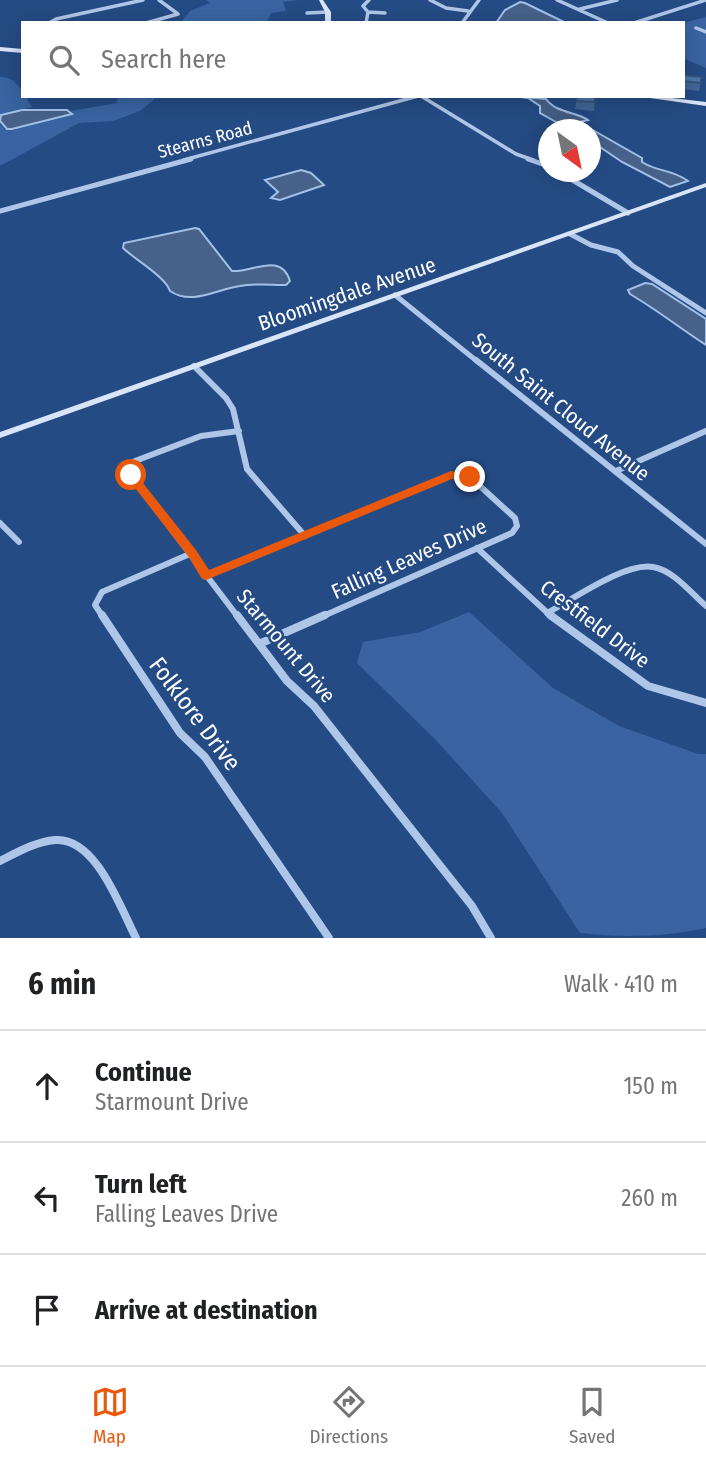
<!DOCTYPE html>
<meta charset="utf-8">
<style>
:root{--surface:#fff;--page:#f2f2f2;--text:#202124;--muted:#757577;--line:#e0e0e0;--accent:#ea580c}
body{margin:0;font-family:"Fira Sans Condensed",sans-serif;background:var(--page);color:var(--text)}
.compass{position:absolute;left:538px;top:119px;width:63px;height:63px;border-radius:50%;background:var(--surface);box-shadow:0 4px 18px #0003;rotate:147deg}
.stop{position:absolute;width:21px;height:21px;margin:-16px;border:5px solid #ea580c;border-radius:50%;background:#fff}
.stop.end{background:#ea580c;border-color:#fff;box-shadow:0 2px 7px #0008}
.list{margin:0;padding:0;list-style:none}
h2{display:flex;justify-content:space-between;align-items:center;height:91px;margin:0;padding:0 28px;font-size:30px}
h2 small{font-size:23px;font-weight:400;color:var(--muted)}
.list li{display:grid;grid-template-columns:46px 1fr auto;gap:21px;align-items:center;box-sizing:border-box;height:112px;padding:0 28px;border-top:2px solid var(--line)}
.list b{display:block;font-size:26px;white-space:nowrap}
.list p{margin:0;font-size:23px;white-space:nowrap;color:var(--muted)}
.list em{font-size:23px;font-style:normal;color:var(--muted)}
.icon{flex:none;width:38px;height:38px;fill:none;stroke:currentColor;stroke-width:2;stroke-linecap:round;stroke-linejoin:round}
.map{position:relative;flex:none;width:706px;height:938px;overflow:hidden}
.search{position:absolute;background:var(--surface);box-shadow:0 4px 18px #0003;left:21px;right:21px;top:21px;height:77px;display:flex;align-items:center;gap:18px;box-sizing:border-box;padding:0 24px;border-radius:0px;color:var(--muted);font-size:26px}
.sheet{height:427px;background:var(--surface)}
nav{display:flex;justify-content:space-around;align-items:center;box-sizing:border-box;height:98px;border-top:2px solid var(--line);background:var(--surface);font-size:19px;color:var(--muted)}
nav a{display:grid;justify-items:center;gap:4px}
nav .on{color:var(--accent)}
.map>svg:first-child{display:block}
.green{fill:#3964a1}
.water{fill:#46628b;stroke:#a2c1e9;stroke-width:2}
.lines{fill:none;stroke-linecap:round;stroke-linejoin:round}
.street-far3{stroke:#aec6e8;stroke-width:3.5}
.street-far2{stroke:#aec6e8;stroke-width:5}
.street-far1{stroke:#aec6e8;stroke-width:6}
.street{stroke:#aec6e8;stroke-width:8}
.secondary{fill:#d8e4f7;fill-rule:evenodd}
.wall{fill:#426594}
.building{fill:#4d75ac;stroke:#365278;stroke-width:2}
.route{fill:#ea580c}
.labels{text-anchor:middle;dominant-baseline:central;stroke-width:5;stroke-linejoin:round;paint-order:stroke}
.far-street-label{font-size:18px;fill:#fff;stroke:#254b84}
.street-label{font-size:21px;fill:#fff;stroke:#254b84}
.near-street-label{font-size:24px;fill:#fff;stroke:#254b84}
</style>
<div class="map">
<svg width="706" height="938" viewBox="0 0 706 938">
<rect width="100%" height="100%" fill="#254b84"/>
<path class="green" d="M 206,0 L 299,0 L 283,2 L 286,11 L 271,13 L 266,23 L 182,21 L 190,11 L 210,3 Z
M 706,17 L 706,68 L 683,58 L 683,23 Z
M 0,77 C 17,76 24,95 32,107 L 0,115 Z
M 118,96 L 158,96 L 140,111 L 113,121 L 79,123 L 0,166 L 0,124 L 5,129 L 13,130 L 73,115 L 71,111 L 117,103 Z
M 469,612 L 553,688 L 619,726 L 698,754 L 706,754 L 706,928 C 664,937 622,938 580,933 L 502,813 L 435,739 L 357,663 L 363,642 L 420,632 Z"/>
<path class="water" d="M 520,2 L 525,3 L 566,23 L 496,23 L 505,10 Z
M 512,96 L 546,99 C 556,113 577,112 588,120 L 563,126 L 540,113 L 540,106 L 528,98 Z
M 22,110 L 67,110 L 72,114 L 12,129 L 7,129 L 0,121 L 1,115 Z
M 591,129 L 642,158 L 642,162 C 657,172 672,169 688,181 L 670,187 L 622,162 L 591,141 L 590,130 L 581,129 Z
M 301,170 L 311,173 L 324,185 L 280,200 L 271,198 L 278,192 L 265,180 Z
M 195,228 L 199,229 L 232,271 C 251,273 281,251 290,281 L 286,285 C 271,285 256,283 240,286 C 217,289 192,306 170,291 C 166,277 134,259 123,248 L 124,243 Z
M 645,283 L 652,284 L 706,319 L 706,345 C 680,328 657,310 630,294 L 628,290 Z"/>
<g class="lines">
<path class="street-far3" d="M 430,0 L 446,8 L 468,11
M 557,0 L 608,23
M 580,9 L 617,0
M 368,12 L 385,13
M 307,13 L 328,12
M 49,23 L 56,19 L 143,0
M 146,23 L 178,14 L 159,0
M 366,23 L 368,12 L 363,6 L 369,0
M 462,23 L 479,0
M 634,23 L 706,0
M 696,28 L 706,32
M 421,96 L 516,154 L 533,160
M 184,160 L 418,96"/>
<path class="street-far2" d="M 528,159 L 548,166
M 559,172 L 628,213
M 0,211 L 191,159
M 570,234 L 591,245 L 618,252 L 633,266 L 706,313
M 395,295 L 478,362"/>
<path class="street-far1" d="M 476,360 L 706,544
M 194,366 L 226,398 L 233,409 L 247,469 L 305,536
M 616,471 L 706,431
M 0,523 L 19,542
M 477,548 L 552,617
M 206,576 L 451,475 L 470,477 L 515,518 L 517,526 L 512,533 L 321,617
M 547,613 C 572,600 625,562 653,567 C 673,570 691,593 706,606
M 103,617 L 95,605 L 102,592 L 192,553
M 238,617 L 131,476 L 129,468 L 135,461 L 201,436 L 239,431"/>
<path class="street" d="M 102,615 L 180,733 L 205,757 L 329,938
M 237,615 L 287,681 L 314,706 L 472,906 L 491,938
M 550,615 L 648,686 L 706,703
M 259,644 L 325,615
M 0,861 C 18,852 35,842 55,840 C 96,837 120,907 136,938"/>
<path class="secondary" d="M 319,0 L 323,0 L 331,12 L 331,23 L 325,23 L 325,12 Z
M 0,47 L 23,49 L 23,53 L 0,51 Z
M 636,96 L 655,96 L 706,102 L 706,106 Z
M 706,183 L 706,187 L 0,438 L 0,432 Z"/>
</g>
<path class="wall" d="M 702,77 L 699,91 L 683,89 L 683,78 Z
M 577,96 L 595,96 L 594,111 L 575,109 Z"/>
<path class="building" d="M 684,75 L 702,77 L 700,83 L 683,81 Z
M 577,96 L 595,96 L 595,102 L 576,101 Z"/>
<path class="route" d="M 451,471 L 475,477 L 470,481 L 452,479 L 206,580 L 202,579 L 188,556 L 125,475 L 135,473 L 196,550 L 209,570 Z"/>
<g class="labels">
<g class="far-street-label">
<text transform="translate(205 140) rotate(-15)">Stearns Road</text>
</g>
<g class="street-label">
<text transform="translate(347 294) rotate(-19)">Bloomingdale Avenue</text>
<text transform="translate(561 407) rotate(39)">South Saint Cloud Avenue</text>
<text transform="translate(409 559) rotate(-24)">Falling Leaves Drive</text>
<text transform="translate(595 624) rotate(37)">Crestfield Drive</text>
<text transform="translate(286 646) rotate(50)">Starmount Drive</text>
</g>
<g class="near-street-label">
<text transform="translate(195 714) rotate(53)">Folklore Drive</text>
</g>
</g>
</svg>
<svg class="compass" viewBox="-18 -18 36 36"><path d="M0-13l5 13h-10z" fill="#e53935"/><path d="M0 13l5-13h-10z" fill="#757577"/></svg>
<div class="stop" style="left:131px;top:475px"></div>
<div class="stop end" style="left:470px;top:477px"></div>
<div class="search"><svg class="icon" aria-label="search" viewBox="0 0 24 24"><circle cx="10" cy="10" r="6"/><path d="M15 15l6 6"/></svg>Search here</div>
</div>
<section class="sheet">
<h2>6 min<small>Walk · 410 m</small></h2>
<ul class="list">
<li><svg class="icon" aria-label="ahead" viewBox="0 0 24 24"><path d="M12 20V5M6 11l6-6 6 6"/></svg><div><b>Continue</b><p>Starmount Drive</p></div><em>150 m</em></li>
<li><svg class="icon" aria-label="left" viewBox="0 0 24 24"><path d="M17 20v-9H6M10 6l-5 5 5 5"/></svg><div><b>Turn left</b><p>Falling Leaves Drive</p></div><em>260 m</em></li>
<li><svg class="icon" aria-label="arrive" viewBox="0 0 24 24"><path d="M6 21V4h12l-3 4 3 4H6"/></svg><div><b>Arrive at destination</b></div></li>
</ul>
</section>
<nav>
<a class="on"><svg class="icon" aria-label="map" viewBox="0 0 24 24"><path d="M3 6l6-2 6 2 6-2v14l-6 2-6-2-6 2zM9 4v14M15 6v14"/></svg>Map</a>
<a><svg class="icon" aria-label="directions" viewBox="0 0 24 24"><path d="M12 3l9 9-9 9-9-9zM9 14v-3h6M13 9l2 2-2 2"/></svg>Directions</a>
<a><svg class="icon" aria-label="saved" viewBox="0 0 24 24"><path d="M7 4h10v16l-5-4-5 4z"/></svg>Saved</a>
</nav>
